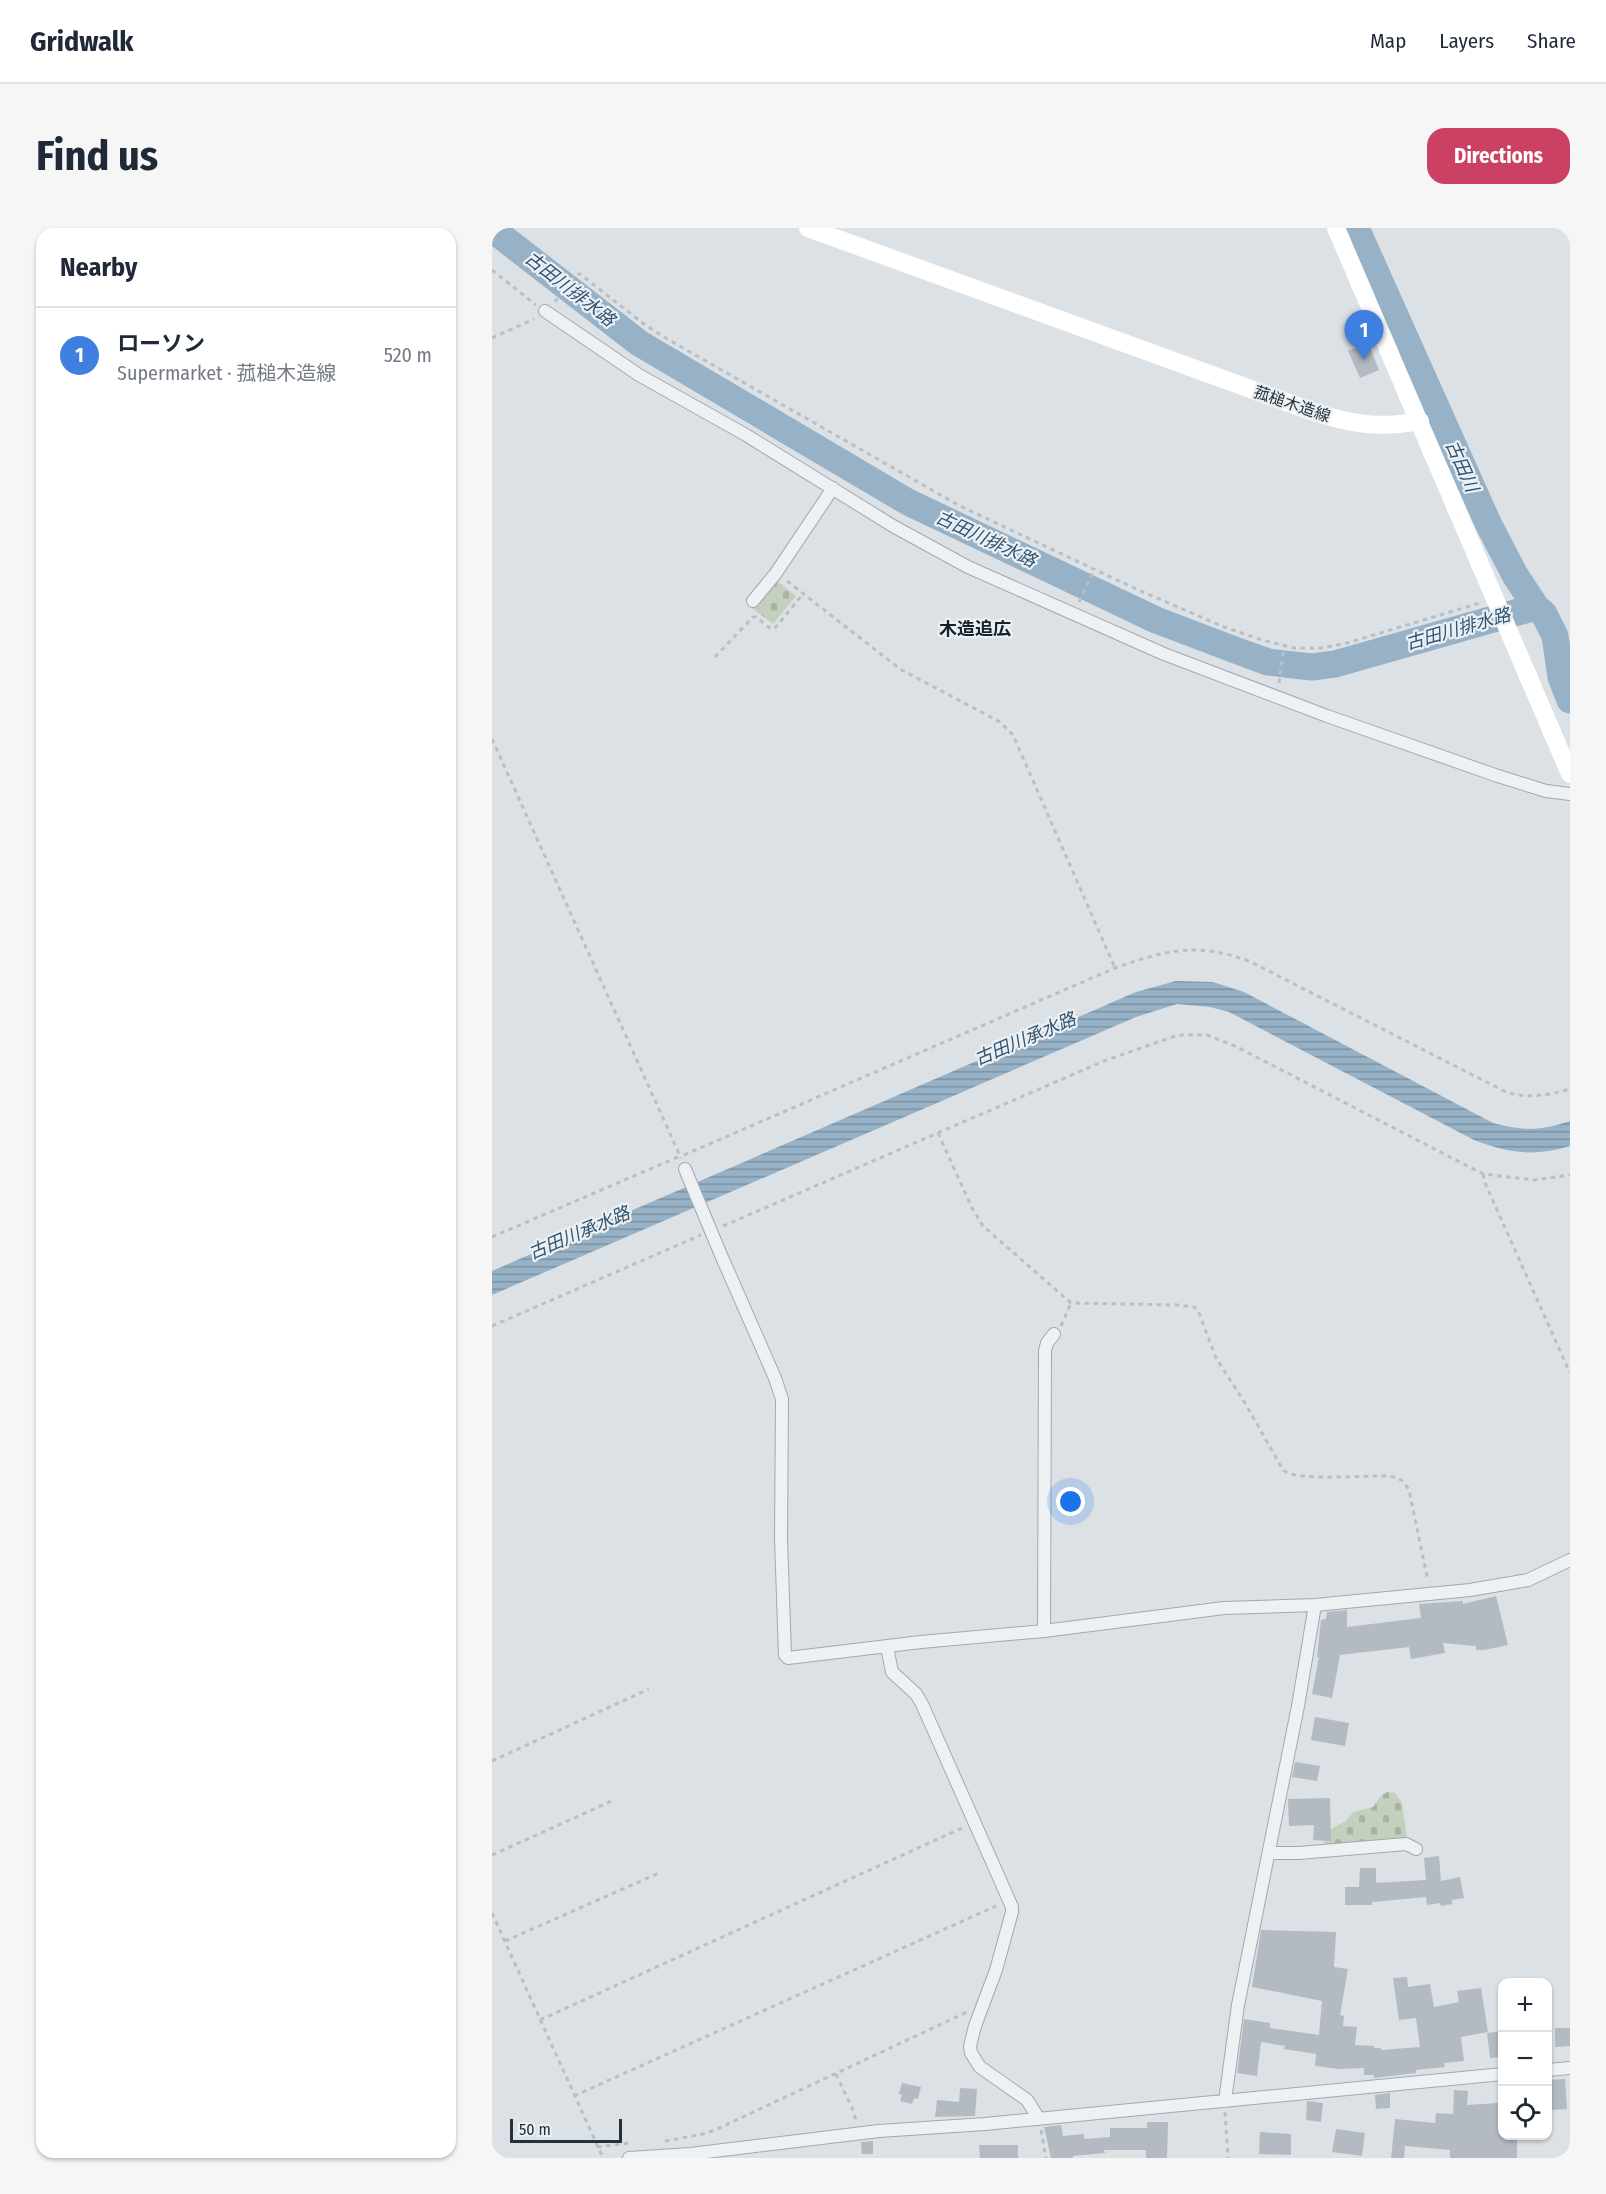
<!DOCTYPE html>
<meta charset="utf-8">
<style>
:root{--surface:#fff;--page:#f6f6f7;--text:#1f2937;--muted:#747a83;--line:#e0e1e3;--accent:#cb4163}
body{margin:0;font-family:"Fira Sans Condensed","Noto Sans JP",sans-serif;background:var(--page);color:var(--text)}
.controls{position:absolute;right:18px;bottom:18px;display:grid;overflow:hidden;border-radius:12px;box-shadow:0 2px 4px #0004}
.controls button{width:54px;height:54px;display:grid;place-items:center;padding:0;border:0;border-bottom:2px solid var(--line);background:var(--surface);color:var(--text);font:30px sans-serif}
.scale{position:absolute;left:18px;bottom:15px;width:112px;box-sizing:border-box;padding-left:6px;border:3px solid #26303c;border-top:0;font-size:16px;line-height:21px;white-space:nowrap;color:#26303c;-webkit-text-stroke:4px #ebf0f4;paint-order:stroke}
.you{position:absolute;left:579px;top:1274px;width:21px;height:21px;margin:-15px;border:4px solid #fff;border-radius:50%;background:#1a73e8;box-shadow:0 0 0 9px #1a73e833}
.badge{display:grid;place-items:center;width:39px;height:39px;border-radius:50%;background:var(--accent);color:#fff;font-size:20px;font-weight:700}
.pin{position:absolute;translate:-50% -50px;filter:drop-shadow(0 2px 3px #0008)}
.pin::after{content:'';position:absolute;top:32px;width:21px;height:18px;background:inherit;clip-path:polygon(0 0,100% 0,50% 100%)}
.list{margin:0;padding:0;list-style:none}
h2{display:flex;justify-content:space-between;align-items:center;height:78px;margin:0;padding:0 24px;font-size:26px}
h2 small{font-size:20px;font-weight:400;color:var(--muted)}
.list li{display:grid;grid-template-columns:39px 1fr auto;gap:18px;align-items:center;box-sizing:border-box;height:96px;padding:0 24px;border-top:2px solid var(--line)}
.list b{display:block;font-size:22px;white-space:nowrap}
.list p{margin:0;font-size:20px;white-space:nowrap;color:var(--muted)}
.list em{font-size:20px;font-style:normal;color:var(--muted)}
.icon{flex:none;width:33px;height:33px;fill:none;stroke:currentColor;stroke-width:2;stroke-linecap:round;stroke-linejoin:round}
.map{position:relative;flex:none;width:1078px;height:1930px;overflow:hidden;border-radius:18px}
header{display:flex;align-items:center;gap:36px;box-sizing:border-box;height:84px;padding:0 30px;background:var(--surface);border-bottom:2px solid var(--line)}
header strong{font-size:28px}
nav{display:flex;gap:33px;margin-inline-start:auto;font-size:21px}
.intro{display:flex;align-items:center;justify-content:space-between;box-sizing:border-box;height:144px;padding:0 36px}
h1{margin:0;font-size:42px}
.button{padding:15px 27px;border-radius:18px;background:var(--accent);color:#fff;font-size:21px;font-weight:700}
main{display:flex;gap:36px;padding:0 36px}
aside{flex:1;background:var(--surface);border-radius:18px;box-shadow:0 2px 4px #0004}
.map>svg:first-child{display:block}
.cemetery{fill:url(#cemetery-stones)}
.water{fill:url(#water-rules)}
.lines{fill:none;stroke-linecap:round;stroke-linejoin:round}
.river{stroke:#97b2c6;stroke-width:27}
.building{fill:#b3bac2}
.street-casing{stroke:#a2a8b0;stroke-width:14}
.path{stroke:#babfc4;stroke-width:3;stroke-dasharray:4.5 4.5;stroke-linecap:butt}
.street{stroke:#eef1f4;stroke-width:12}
.secondary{stroke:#fff;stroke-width:18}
.labels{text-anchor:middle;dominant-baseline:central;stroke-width:4.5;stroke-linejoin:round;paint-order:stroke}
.street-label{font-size:16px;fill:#26303c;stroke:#ebf0f4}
.water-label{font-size:18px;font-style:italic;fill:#31536f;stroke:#ebf0f4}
.neighbourhood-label{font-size:18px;font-weight:bold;fill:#18212c;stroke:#ebf0f4}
</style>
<header>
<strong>Gridwalk</strong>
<nav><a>Map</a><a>Layers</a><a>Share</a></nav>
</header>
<div class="intro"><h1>Find us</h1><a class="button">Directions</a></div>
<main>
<aside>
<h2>Nearby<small></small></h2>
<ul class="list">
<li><span class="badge" style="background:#3f7fe0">1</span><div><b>ローソン</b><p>Supermarket · 菰槌木造線</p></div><em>520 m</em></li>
</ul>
</aside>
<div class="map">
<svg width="1078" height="1930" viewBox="0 0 1078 1930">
<defs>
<pattern id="cemetery-stones" width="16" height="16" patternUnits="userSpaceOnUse" patternTransform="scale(1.5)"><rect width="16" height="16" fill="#c4d0bd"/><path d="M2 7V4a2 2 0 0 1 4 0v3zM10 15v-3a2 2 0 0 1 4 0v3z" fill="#a8b3a3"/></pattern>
<pattern id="water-rules" width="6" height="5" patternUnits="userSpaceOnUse" patternTransform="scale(1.5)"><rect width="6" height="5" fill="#97b2c6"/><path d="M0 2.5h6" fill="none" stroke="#7b91a2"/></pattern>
</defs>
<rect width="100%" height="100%" fill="#dce1e6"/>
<path class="cemetery" d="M 283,351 L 304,368 L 281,396 L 260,380 Z
M 895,1564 L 903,1565 L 910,1575 L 915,1610 L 833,1618 L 831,1605 L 852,1594 L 862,1584 L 881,1579 L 889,1568 Z"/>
<path class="water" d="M 684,753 L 721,754 L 752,764 L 1001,895 C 1032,903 1048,903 1078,893 L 1078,918 C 1044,929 1015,925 982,912 L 737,784 L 718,779 L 685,776 L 644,789 L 0,1067 L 0,1043 L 644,764 Z"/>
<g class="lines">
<path class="river" d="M 864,0 L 996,295 L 1023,347 L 1044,379 L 1052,386 L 1063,408 L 1069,449 L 1078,472
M 0,1 L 147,115 L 416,274 L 664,392 L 743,422 L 776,434 L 801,437 L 820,439 L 843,436 L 1044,379"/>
</g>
<path class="building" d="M 876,115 L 887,142 L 868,150 L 856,123 Z
M 1004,1368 L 1016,1417 L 992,1422 L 984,1422 L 984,1418 L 951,1415 L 953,1425 L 919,1431 L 917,1419 L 848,1427 L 840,1470 L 820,1466 L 827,1429 L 825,1429 L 829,1392 L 834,1391 L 835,1384 L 855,1382 L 855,1399 L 929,1390 L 927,1376 L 971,1373 L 971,1376 Z
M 823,1489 L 857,1495 L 853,1518 L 819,1512 Z
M 803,1534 L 828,1538 L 825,1553 L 800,1549 Z
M 838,1570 L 839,1613 L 821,1612 L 822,1597 L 797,1598 L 796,1571 Z
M 947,1628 L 949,1653 L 968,1649 L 972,1670 L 960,1672 L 960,1676 L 949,1678 L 948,1675 L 935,1677 L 934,1669 L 880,1674 L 880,1677 L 853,1677 L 853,1659 L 867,1659 L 868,1640 L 884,1640 L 884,1655 L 934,1652 L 932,1630 Z
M 769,1702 L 844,1704 L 842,1739 L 856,1741 L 848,1787 L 852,1788 L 851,1798 L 865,1799 L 863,1817 L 882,1818 L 882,1820 L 889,1820 L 889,1822 L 928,1819 L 924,1790 L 907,1792 L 901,1750 L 915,1749 L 916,1759 L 938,1756 L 942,1779 L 967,1774 L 965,1763 L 989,1760 L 996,1804 L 969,1809 L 972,1833 L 952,1835 L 953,1839 L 924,1842 L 924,1845 L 882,1850 L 882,1847 L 872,1847 L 872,1840 L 846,1841 L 823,1838 L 824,1826 L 792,1821 L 793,1818 L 769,1814 L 765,1848 L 745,1845 L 752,1791 L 778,1795 L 778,1800 L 827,1807 L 830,1773 L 760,1759 Z
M 1063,1800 L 1078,1800 L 1078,1818 L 1063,1819 Z
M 1011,1803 L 1011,1829 L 998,1830 L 995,1805 Z
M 1073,1851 L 1075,1881 L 1058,1882 L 1056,1852 Z
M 410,1855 L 429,1859 L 426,1871 L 422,1870 L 420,1876 L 408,1873 L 410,1867 L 407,1866 Z
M 468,1860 L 485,1861 L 483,1888 L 443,1889 L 445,1872 L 467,1874 Z
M 962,1862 L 976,1863 L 975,1877 L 1006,1875 L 1006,1889 L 1011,1889 L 1011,1908 L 1025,1908 L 1025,1930 L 958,1930 L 958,1922 L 913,1918 L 912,1930 L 899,1930 L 903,1891 L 943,1895 L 944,1885 L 961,1886 Z
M 898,1865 L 898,1880 L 884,1881 L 883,1867 Z
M 815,1873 L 831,1875 L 829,1894 L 814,1892 Z
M 655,1894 L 676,1894 L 675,1930 L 654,1930 L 654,1922 L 612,1922 L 613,1925 L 581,1928 L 581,1930 L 559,1930 L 552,1899 L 569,1897 L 571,1908 L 592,1906 L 592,1911 L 618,1909 L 618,1900 L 655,1900 Z
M 844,1901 L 873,1905 L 870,1928 L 840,1924 Z
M 768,1904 L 799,1906 L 799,1927 L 767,1926 Z
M 381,1913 L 381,1926 L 370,1926 L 369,1914 Z
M 487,1917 L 526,1917 L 526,1930 L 488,1930 Z"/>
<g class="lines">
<g class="street-casing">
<path id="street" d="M 53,83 L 147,147 L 254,207 L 401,298 L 476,339 L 672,426 L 835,488 L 1003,547 L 1054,563 L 1078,566
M 261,373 L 284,345 L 341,260
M 193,941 L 229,1027 L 283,1150 L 290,1171 L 289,1311 L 293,1427 L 296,1430 L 429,1414 L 552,1403 L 732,1380 L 823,1377 L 978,1362 L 1036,1352 L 1078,1332
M 552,1403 L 553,1123 L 555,1115 L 562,1106
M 395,1419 L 400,1444 L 424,1466 L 430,1476 L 520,1679 L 520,1684 L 504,1742 L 483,1798 L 478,1818 L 479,1825 L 488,1839 L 535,1872 L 547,1891
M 777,1625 L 807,1625 L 914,1616 L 924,1621
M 1056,1842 L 1078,1840
M 733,1873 L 746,1777 L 806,1478 L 823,1377
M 137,1930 L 198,1926 L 387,1903 L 493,1896 L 1011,1846"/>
</g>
<path class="path" d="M 0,42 L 44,77
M 63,74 L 84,46 L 88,46 L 152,96 L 177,112 L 468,278 L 642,360 L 732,399 L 770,412 L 802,420 L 830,420 L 855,415 L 988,375
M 0,110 L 42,91
M 295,353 L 408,441 L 508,494 L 521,507 L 623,740
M 587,374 L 602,342
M 223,429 L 261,389 L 264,389 L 279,401 L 283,400 L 311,366
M 787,455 L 792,418
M 0,511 L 189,930
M 446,905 L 480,980 L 491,998 L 579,1075 L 684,1077 L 702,1079 L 706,1082 L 724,1130 L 753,1175 L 791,1242 C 804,1254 874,1247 895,1248 C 907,1249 911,1252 917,1262 L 936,1353
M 192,927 L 623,740 C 674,722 704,714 757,733 L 1014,864 C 1036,871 1056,867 1078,861
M 991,946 L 993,955 L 1078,1145
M 231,998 L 612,833 L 686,807 L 715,807 L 743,818 L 991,946 L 1042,952 L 1078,947
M 0,1009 L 186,929
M 0,1098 L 209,1007
M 569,1098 L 579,1075
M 0,1533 L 157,1461
M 0,1627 L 122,1572
M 0,1685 L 111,1930
M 13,1713 L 167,1645
M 48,1792 L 470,1600
M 344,1846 L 360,1880 L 364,1892
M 82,1868 L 504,1678
M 733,1884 L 736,1930
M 549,1902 L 554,1930
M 173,1913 L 211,1906 L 223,1902 L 475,1784
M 105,1919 L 137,1915"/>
<use href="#street" class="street"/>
<path class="secondary" d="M 316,0 L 819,183 C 858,196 887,201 928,193
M 844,0 L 1078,546"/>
</g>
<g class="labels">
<g class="street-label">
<text transform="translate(800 176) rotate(19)">菰槌木造線</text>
</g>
<g class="water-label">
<text transform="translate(78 61) rotate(38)">古田川排水路</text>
<text transform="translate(970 238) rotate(66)">古田川</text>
<text transform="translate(494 311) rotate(25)">古田川排水路</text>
<text transform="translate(966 401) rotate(-16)">古田川排水路</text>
<text transform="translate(533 811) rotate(-23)">古田川承水路</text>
<text transform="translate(87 1005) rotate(-23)">古田川承水路</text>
</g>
<g class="neighbourhood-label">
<text x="483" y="401">木造追広</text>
</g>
</g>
</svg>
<div class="controls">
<button>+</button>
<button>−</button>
<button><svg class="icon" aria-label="locate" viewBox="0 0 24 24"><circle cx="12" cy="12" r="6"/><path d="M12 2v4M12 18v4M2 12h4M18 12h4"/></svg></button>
</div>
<div class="scale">50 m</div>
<div class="you"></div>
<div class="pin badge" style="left:872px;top:132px;background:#3f7fe0">1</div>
</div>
</main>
